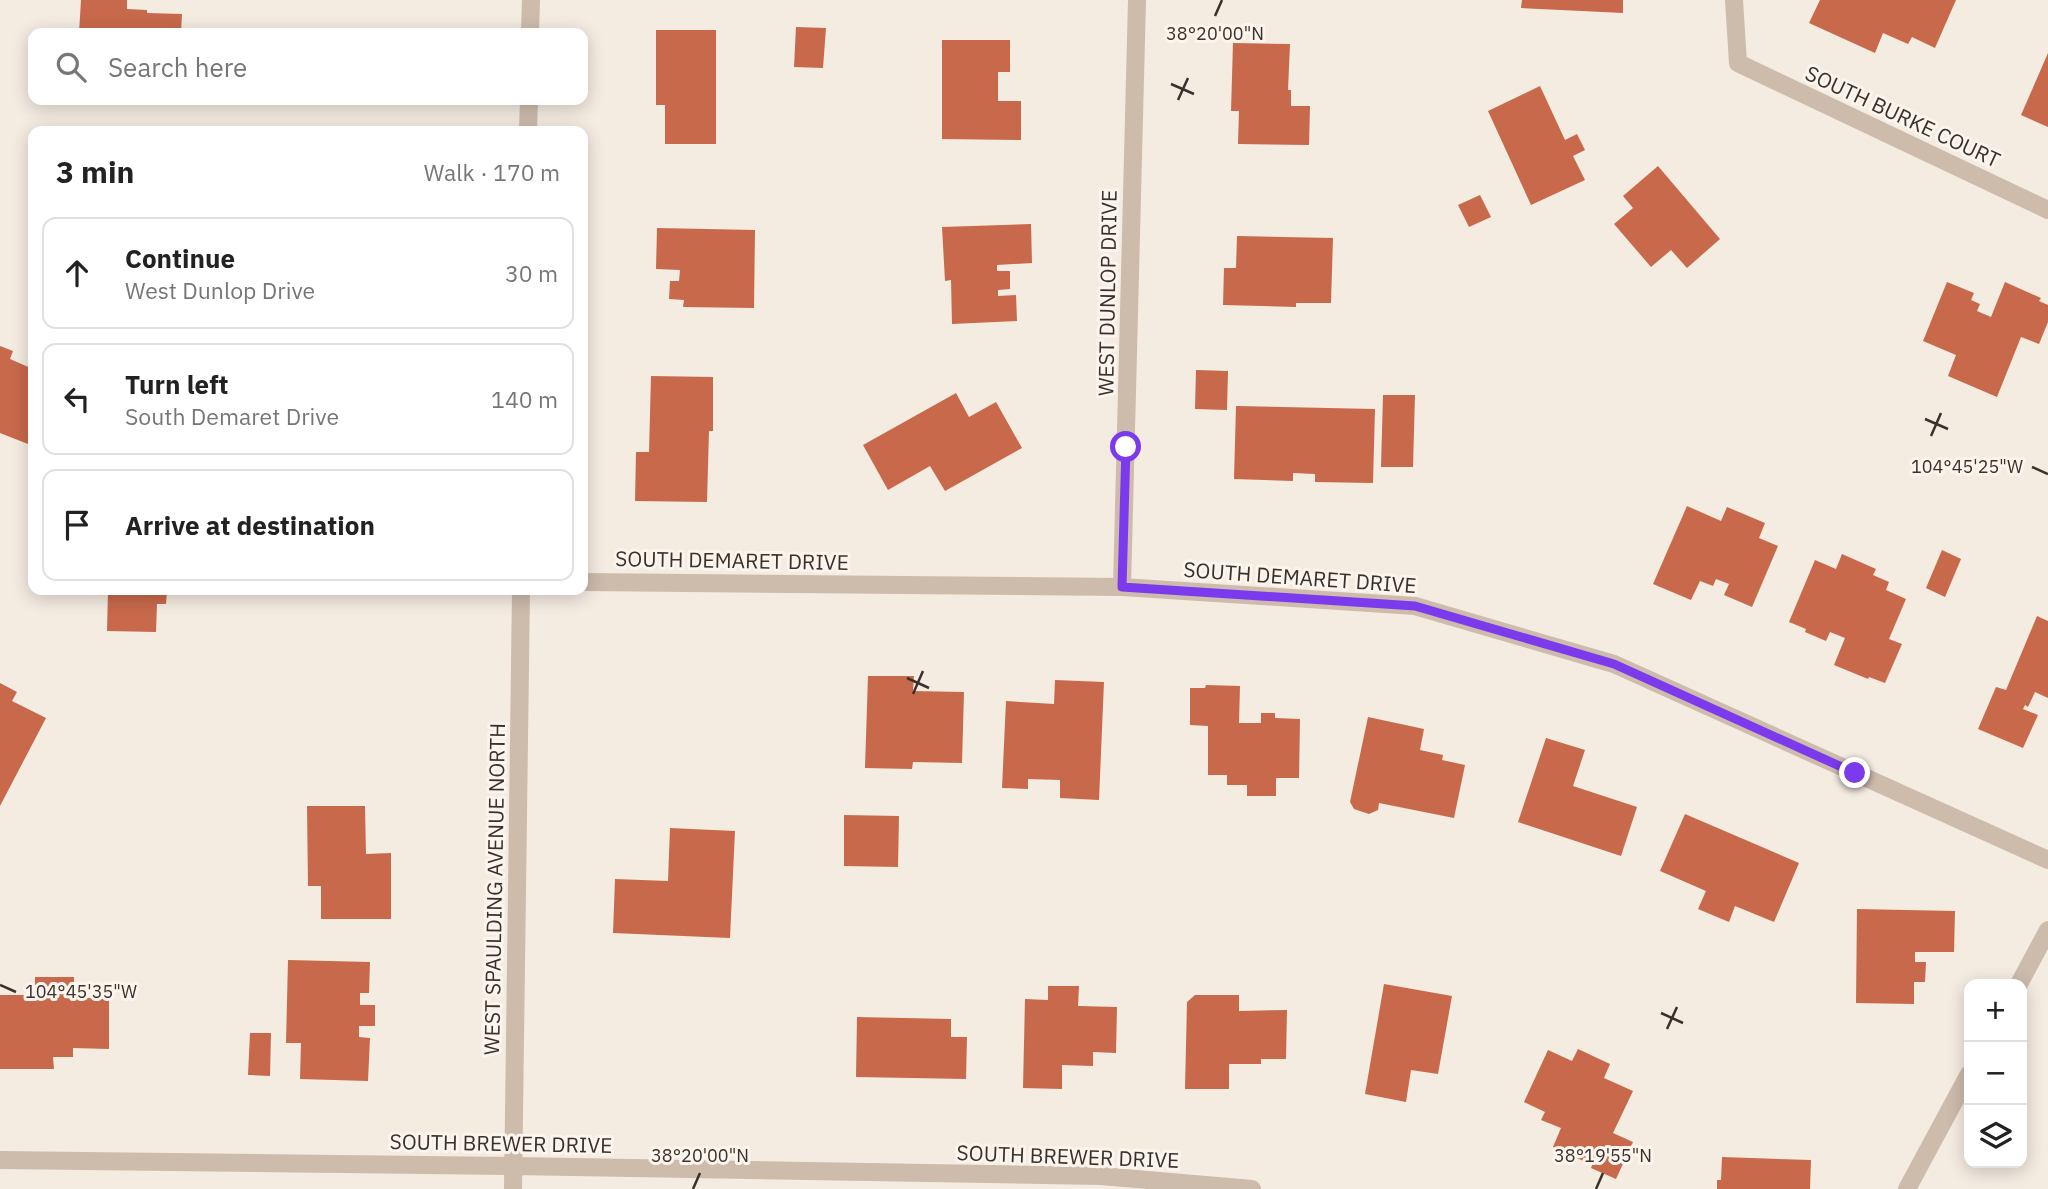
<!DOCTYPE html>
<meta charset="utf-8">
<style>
:root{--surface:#fff;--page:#f2f2f2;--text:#222;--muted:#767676;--line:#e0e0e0}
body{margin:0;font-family:"IBM Plex Sans",sans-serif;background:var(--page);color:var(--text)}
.controls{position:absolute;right:21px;bottom:21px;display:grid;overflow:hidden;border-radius:14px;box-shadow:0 4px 18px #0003}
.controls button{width:63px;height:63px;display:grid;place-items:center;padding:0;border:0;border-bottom:2px solid var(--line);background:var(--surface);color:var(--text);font:35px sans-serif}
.stop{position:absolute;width:21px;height:21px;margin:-16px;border:5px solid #7c3aed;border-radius:50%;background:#fff}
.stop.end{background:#7c3aed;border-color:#fff;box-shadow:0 2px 7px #0008}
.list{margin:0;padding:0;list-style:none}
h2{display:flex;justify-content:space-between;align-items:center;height:91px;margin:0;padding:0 28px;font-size:30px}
h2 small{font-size:23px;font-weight:400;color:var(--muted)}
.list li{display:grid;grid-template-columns:46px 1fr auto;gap:21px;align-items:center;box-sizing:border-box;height:112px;margin:0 14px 14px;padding:0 14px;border:2px solid var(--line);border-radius:14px}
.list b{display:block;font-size:26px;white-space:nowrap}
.list p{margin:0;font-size:23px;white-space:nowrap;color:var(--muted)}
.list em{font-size:23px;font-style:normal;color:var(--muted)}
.icon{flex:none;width:38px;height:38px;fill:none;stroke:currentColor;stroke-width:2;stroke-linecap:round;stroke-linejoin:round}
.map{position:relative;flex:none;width:2048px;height:1189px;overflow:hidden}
.search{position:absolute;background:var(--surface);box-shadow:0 4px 18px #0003;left:28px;top:28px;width:560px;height:77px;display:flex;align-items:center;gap:18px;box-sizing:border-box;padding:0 24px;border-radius:14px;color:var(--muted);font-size:26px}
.panel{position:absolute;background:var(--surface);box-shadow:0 4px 18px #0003;left:28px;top:126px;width:560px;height:469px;border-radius:14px}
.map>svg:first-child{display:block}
.building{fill:#c8694b}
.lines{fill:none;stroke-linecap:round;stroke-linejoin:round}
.minor{stroke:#cdbbac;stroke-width:18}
.route{stroke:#7c3aed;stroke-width:9}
.ticks{fill:none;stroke:#3b302b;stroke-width:2.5}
.labels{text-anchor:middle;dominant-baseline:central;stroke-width:6;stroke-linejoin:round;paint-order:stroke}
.street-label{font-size:21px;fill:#3b302b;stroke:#fbf5ee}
.ticks-label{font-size:18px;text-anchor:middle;fill:#3b302b;stroke:#fbf5ee;stroke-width:6;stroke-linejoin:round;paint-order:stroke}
</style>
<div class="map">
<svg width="2048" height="1189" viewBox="0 0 2048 1189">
<rect width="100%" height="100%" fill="#f4ebe1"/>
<path class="building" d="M 81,0 L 127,0 L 127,9 L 147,10 L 147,13 L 182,14 L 181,33 L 79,33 Z
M 1522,0 L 1623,0 L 1623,13 L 1521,8 Z
M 1820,0 L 1956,0 L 1935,48 L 1912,37 L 1908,44 L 1883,33 L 1875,53 L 1809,23 Z
M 796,27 L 826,28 L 823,68 L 794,67 Z
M 656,30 L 716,30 L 716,144 L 665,144 L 665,105 L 656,105 Z
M 942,40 L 1010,40 L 1010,72 L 998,72 L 998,101 L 1021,101 L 1021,140 L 942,139 Z
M 1233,43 L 1290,44 L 1288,90 L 1291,90 L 1291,106 L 1310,106 L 1309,145 L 1238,144 L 1239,111 L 1231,111 Z
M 2048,53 L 2048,127 L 2021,115 Z
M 1540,86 L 1565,140 L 1577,134 L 1585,150 L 1573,156 L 1585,180 L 1531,205 L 1488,111 Z
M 1658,166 L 1720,239 L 1687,268 L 1671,250 L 1651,267 L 1614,224 L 1633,208 L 1623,196 Z
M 1480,195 L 1491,217 L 1469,227 L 1458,205 Z
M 1031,224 L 1032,263 L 997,265 L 997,271 L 1010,271 L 1010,289 L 998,290 L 998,296 L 1016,295 L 1017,321 L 952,324 L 951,280 L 945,281 L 942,227 Z
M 657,228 L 755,230 L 754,308 L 683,307 L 684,300 L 669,299 L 670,281 L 679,281 L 680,270 L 656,269 Z
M 1237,236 L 1333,238 L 1331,303 L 1296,303 L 1296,307 L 1223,305 L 1224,268 L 1236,268 Z
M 1947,282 L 1974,293 L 1971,300 L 1980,304 L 1977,311 L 1991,317 L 2005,282 L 2041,298 L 2039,301 L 2048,305 L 2048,322 L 2039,344 L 2021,337 L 1997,397 L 1948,376 L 1956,355 L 1923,341 Z
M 0,346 L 13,351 L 10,359 L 33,369 L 33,446 L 0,433 Z
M 1196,370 L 1228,371 L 1227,410 L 1195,409 Z
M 651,376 L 713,377 L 713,431 L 709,431 L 707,502 L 635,501 L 636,452 L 649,452 Z
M 956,393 L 969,417 L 996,402 L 1022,448 L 945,491 L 930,466 L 888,490 L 863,445 Z
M 1383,395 L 1415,395 L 1413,467 L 1381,467 Z
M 1236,406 L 1375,409 L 1373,483 L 1315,482 L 1315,474 L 1293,473 L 1293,481 L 1234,479 Z
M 1687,506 L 1721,521 L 1727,507 L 1765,523 L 1759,538 L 1778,546 L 1752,607 L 1724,595 L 1729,584 L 1716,579 L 1713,586 L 1700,581 L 1691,600 L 1653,584 Z
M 1942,550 L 1961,559 L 1945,597 L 1926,588 Z
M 1842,554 L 1876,569 L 1873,575 L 1889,582 L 1886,590 L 1906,599 L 1889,639 L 1902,644 L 1885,683 L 1869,677 L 1868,679 L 1834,665 L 1845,638 L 1830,632 L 1826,641 L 1805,632 L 1806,629 L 1789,622 L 1815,560 L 1836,569 Z
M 108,590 L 167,590 L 166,604 L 157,604 L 156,632 L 107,631 Z
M 2037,616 L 2048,621 L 2048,698 L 2035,692 L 2028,707 L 2025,705 L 2023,709 L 2038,715 L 2023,748 L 1978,729 L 1996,687 L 2006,690 Z
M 868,676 L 914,676 L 913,691 L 964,692 L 962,763 L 913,762 L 912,769 L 865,768 Z
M 1055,680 L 1104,682 L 1099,800 L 1060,798 L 1060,780 L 1028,779 L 1028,789 L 1002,788 L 1006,701 L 1054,704 Z
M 0,683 L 17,692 L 12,701 L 46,718 L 0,806 Z
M 1206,685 L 1240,686 L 1239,723 L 1261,723 L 1261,713 L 1275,713 L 1275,718 L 1300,719 L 1299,778 L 1276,778 L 1276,796 L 1247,796 L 1247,785 L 1227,785 L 1227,775 L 1208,775 L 1208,726 L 1190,725 L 1190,688 L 1205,688 Z
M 1368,717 L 1424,729 L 1420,750 L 1443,755 L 1442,760 L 1465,765 L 1454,818 L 1379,803 L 1378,810 L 1369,814 L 1354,809 L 1350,802 Z
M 1546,738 L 1585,750 L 1573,786 L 1637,807 L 1621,856 L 1518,822 Z
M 307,806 L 365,806 L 366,854 L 391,853 L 391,919 L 321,919 L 321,886 L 308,886 Z
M 1685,814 L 1799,863 L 1774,922 L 1735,906 L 1729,922 L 1698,909 L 1706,891 L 1660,871 Z
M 844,815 L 899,816 L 898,867 L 844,866 Z
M 670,828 L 735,831 L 730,938 L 613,933 L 615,879 L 668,881 Z
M 1857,909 L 1955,911 L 1954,952 L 1915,952 L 1915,962 L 1926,962 L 1925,982 L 1914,982 L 1914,1004 L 1856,1003 Z
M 288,960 L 370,962 L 369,993 L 360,993 L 360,1005 L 375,1005 L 375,1026 L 359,1026 L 359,1037 L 370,1038 L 368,1081 L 300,1079 L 301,1043 L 286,1043 Z
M 35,977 L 74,977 L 74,998 L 109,998 L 109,1049 L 73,1048 L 73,1057 L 53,1057 L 54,1069 L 0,1069 L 0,995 L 35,995 Z
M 1384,984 L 1452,996 L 1438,1074 L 1411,1070 L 1406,1102 L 1365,1094 Z
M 1048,986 L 1079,986 L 1078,1006 L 1117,1007 L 1116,1053 L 1093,1052 L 1093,1066 L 1062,1065 L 1062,1089 L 1023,1088 L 1025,999 L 1048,1000 Z
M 1195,995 L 1239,995 L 1239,1011 L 1287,1010 L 1286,1059 L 1261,1059 L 1261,1064 L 1229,1064 L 1229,1089 L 1185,1089 L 1187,1002 Z
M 857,1017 L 951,1019 L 951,1037 L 967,1037 L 966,1079 L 856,1077 Z
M 250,1033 L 271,1033 L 270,1076 L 248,1075 Z
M 1578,1049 L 1610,1064 L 1604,1078 L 1633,1091 L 1613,1133 L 1633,1142 L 1616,1179 L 1591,1168 L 1592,1165 L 1553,1147 L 1561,1128 L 1541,1120 L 1545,1112 L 1524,1102 L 1548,1050 L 1572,1061 Z
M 1722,1157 L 1811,1160 L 1810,1189 L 1717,1189 L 1717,1180 L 1721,1180 Z"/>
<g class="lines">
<path class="minor" d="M 1734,0 L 1738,63 L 2048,210
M 530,33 L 531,0
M 528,131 L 529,100
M 583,582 L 1122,587 L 1415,606 L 1614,664 L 2048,860
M 1122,587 L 1137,0
M 2019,984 L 2048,930
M 0,1160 L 514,1166 L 1101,1176 L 1252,1189
M 513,1189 L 521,590
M 1907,1189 L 1969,1074"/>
</g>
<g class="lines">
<path class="route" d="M 1126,447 L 1122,587 L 1415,606 L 1614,664 L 1855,773"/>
</g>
<path class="ticks" d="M 1215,16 L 1222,0M 1171,84 L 1194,94M 1178,100 L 1188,78M 1925,419 L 1948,429M 1931,436 L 1941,413M 2032,467 L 2048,474M 907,678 L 929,688M 913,694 L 923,671M 0,985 L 16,992M 1661,1013 L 1683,1023M 1667,1029 L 1677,1007M 693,1189 L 700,1173M 1596,1189 L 1603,1173"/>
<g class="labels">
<g class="street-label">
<text transform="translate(1903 116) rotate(25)">SOUTH BURKE COURT</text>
<text transform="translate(1107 293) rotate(-89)">WEST DUNLOP DRIVE</text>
<text transform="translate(732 560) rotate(1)">SOUTH DEMARET DRIVE</text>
<text transform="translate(1300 577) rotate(4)">SOUTH DEMARET DRIVE</text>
<text transform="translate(494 889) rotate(-89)">WEST SPAULDING AVENUE NORTH</text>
<text transform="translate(501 1143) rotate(1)">SOUTH BREWER DRIVE</text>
<text transform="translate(1068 1156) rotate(2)">SOUTH BREWER DRIVE</text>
</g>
</g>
<g class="ticks-label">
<text x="1215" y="40">38°20'00"N</text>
<text x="1967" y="473">104°45'25"W</text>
<text x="81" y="998">104°45'35"W</text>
<text x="700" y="1162">38°20'00"N</text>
<text x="1603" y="1162">38°19'55"N</text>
</g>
</svg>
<div class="controls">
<button>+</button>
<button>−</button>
<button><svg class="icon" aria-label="layers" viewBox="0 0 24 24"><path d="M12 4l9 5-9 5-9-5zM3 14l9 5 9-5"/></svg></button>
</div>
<div class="stop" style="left:1126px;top:447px"></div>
<div class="stop end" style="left:1855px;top:773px"></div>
<div class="search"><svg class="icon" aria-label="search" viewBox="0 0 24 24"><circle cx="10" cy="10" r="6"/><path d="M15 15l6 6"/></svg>Search here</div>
<section class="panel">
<h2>3 min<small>Walk · 170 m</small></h2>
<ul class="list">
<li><svg class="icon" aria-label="ahead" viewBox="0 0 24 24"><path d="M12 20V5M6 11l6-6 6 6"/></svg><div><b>Continue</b><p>West Dunlop Drive</p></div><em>30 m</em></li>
<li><svg class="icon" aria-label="left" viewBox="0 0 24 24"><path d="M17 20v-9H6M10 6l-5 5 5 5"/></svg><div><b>Turn left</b><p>South Demaret Drive</p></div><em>140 m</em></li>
<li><svg class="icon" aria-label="arrive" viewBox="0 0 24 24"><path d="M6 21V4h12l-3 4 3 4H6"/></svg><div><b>Arrive at destination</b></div></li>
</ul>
</section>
</div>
